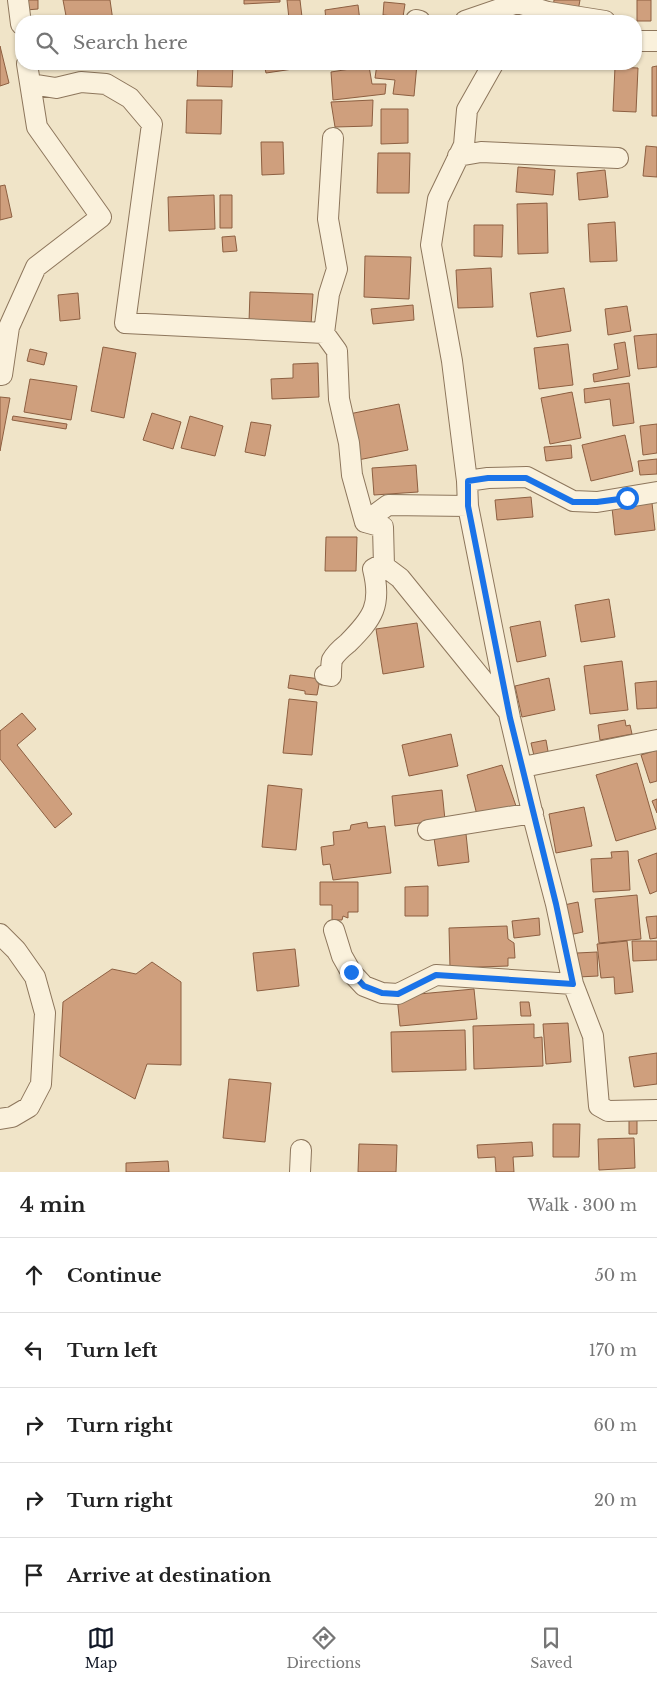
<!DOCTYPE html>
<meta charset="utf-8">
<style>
:root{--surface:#fff;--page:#f2f2f2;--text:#222;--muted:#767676;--line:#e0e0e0;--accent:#111827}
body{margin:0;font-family:"Libre Baskerville",serif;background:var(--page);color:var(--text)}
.stop{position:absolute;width:15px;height:15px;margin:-11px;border:4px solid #1a73e8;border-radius:50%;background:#fff}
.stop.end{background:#1a73e8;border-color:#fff;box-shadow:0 1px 5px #0008}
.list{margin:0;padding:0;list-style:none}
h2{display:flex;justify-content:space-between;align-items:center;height:65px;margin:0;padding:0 20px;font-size:21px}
h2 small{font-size:16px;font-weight:400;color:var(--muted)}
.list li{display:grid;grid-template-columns:32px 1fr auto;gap:15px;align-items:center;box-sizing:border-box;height:75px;padding:0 20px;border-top:1px solid var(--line)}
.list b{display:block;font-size:19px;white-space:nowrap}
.list em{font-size:16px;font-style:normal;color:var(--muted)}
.icon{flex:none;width:28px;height:28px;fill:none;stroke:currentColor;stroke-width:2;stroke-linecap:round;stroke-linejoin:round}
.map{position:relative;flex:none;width:657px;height:1172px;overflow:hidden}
.search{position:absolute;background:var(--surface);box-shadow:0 1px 4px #0004;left:15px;right:15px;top:15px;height:55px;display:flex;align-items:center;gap:12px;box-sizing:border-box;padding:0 18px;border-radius:20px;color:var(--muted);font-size:19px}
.sheet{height:440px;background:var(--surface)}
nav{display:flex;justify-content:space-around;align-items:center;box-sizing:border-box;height:70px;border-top:1px solid var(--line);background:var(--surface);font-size:14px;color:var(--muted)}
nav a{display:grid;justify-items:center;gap:2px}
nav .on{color:var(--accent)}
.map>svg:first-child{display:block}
.building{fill:#cf9f7d;stroke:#8d5f41}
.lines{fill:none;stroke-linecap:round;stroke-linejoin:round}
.minor-casing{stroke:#8d765c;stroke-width:22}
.minor{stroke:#faf1dc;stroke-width:20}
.route{stroke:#1a73e8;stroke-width:6}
</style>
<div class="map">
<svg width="657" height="1172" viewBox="0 0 657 1172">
<rect width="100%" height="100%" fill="#f0e4c8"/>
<path class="building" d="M 25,0 L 38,0 L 38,9 L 26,10 Z
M 63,0 L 110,0 L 113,21 L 67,21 Z
M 244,0 L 280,0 L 280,2 L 244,4 Z
M 287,0 L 300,0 L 302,17 L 289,19 Z
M 554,0 L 580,0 L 578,11 L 553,8 Z
M 637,0 L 651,0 L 651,21 L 637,21 Z
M 384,2 L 405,4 L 403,17 L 383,15 Z
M 358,5 L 360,21 L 326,21 L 325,10 Z
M 0,46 L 9,83 L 0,86 Z
M 198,64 L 233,64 L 232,87 L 197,86 Z
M 264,64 L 292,64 L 293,69 L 266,73 Z
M 377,64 L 417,64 L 414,96 L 393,94 L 395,80 L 375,78 Z
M 369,66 L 372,84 L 386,84 L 385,94 L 333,100 L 331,72 Z
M 657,66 L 657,116 L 652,116 L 652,67 Z
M 615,67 L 638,68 L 636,112 L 613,111 Z
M 187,100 L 222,100 L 221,134 L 186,133 Z
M 373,100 L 372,126 L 335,127 L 331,102 Z
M 381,109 L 408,109 L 408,143 L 381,144 Z
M 261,142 L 283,142 L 284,174 L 262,175 Z
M 646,146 L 657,147 L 657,177 L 643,176 Z
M 378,153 L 410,153 L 409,193 L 377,193 Z
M 518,167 L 555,170 L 553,195 L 516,192 Z
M 605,170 L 608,197 L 579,200 L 577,173 Z
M 5,185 L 12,217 L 0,220 L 0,186 Z
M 214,195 L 215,229 L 169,231 L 168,197 Z
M 220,195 L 232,195 L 232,228 L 220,228 Z
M 547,203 L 548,253 L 518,254 L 517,204 Z
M 615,222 L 617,261 L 590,262 L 588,224 Z
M 474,225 L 503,225 L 502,257 L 474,256 Z
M 235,236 L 237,251 L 223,252 L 222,237 Z
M 365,256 L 411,257 L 409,299 L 364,297 Z
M 491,268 L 493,307 L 458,308 L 456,270 Z
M 564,288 L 571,331 L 537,337 L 530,293 Z
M 250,292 L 313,294 L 311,325 L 249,322 Z
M 78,293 L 80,319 L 60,321 L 58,295 Z
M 413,305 L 414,320 L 373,324 L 371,309 Z
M 627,306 L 631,331 L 608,335 L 605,309 Z
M 657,334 L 657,367 L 638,369 L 634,336 Z
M 625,342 L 630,376 L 594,382 L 593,374 L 618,369 L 614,344 Z
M 568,344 L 573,385 L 539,389 L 534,348 Z
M 103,347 L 136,353 L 124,418 L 91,411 Z
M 30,349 L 47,353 L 44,365 L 27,361 Z
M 318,363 L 319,397 L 272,399 L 271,379 L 293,378 L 293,364 Z
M 30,379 L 77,386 L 71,420 L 24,412 Z
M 629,383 L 634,423 L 613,426 L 610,399 L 585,403 L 584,389 Z
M 572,392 L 581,438 L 550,444 L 541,398 Z
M 0,397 L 10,398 L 0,451 Z
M 399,404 L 408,450 L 358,460 L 349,414 Z
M 152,413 L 181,422 L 173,449 L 143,440 Z
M 13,416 L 67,424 L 66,429 L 12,420 Z
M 190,416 L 223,426 L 215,456 L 181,448 Z
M 251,422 L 271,425 L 265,456 L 245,452 Z
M 657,424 L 657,453 L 643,455 L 640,426 Z
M 625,435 L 633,471 L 591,481 L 582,445 Z
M 571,445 L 572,458 L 546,461 L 544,447 Z
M 657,459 L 657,474 L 640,475 L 638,461 Z
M 416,465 L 418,492 L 374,495 L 372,468 Z
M 531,497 L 533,517 L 497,520 L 495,500 Z
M 652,503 L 655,530 L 615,535 L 612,508 Z
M 326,537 L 357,537 L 356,571 L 325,571 Z
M 609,599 L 615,637 L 581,642 L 575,605 Z
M 540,621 L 546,656 L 517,662 L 510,627 Z
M 417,623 L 424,667 L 383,674 L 376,629 Z
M 622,661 L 628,710 L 590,714 L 584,666 Z
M 290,675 L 320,679 L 317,695 L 305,694 L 305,691 L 288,688 Z
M 549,678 L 555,710 L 522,717 L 515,686 Z
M 657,681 L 657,708 L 637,709 L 635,683 Z
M 289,699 L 317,702 L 312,755 L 283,753 Z
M 22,713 L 36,729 L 17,745 L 72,814 L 55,828 L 0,759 L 0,731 Z
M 625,720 L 626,726 L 630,725 L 632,734 L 600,740 L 598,725 Z
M 451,734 L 458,766 L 409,776 L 402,745 Z
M 546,740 L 549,757 L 535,760 L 531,743 Z
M 657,750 L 657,781 L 650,783 L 641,755 Z
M 637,763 L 656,829 L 616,841 L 596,775 Z
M 502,765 L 517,809 L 478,819 L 467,775 Z
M 268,785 L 302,789 L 296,850 L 262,847 Z
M 442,790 L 445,820 L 395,826 L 392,796 Z
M 657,799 L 657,813 L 652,801 Z
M 584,807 L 592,846 L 556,853 L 549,814 Z
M 367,822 L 368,828 L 385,826 L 391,873 L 333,880 L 330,864 L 323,865 L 321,847 L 334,845 L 333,832 L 350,830 L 351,825 Z
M 466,834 L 469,862 L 438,866 L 434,838 Z
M 628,851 L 630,890 L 593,892 L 591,859 L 612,858 L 611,852 Z
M 657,853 L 657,891 L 650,894 L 638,860 Z
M 320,882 L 358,882 L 358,912 L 348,912 L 348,918 L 343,916 L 342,920 L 332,920 L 332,905 L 320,905 Z
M 428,886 L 428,916 L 405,916 L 405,887 Z
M 637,895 L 641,939 L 599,943 L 595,899 Z
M 578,902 L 583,932 L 569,935 L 564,905 Z
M 657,916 L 657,938 L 650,939 L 646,917 Z
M 539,918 L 540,935 L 514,938 L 512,921 Z
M 507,926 L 508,939 L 514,943 L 515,958 L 508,958 L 508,966 L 450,968 L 449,928 Z
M 627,941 L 633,992 L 615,994 L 614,977 L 601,978 L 597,944 Z
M 632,941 L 657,941 L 657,960 L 633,961 Z
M 295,949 L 299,986 L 257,991 L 253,953 Z
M 597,952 L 598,976 L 578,977 L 577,953 Z
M 152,962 L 181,982 L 181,1065 L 147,1064 L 135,1099 L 60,1056 L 63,1002 L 112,969 L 136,974 Z
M 474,989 L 477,1019 L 400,1026 L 397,996 Z
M 520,1002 L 529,1002 L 531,1016 L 521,1016 Z
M 568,1023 L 571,1062 L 546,1064 L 543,1024 Z
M 534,1024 L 534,1038 L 542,1037 L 543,1066 L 474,1069 L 473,1026 Z
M 465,1030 L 466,1070 L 392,1072 L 391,1032 Z
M 657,1053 L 657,1084 L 634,1087 L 629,1057 Z
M 229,1079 L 271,1083 L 265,1142 L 223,1138 Z
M 629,1117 L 637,1117 L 637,1134 L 629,1134 Z
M 553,1124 L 580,1124 L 579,1157 L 553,1157 Z
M 634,1138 L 635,1168 L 599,1170 L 598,1139 Z
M 532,1142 L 533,1156 L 513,1157 L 514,1172 L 496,1172 L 495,1157 L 478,1158 L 477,1145 Z
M 359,1144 L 397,1145 L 396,1172 L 358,1172 Z
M 168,1161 L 169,1172 L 126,1172 L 126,1163 Z"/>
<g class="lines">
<g class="minor-casing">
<path id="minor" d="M 18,0 L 21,24
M 416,20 L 420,21
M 465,21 L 517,3 L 548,12 L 605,21
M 636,40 L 638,41 L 657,41
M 493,64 L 467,110 L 464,145 L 438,199 L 431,245 L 452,361 L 467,481 L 468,506 L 510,718 L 534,820 L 556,904 L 573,984 L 593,1036 L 599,1106 L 608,1111 L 657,1110
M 31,84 L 56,88 L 81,82 L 106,84 L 130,98 L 152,124 L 125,323 L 324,333
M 333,138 L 328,219 L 337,269 L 329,294 L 324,333 L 337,351 L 339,399 L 349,443 L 352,475 L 365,522
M 458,156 L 481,152 L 618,158
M 0,375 L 2,375 L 9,327 L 36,267 L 101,217 L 37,127 L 27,64
M 467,481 L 488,478 L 527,477 L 573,501 L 597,502 L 657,492
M 365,522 L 383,527 L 384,566 L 400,578 L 507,710
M 365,522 L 388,505 L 468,506
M 325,675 L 331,676 C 331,671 331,665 332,660 C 335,654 343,647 348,643 C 373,618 382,605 373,569 L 384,563
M 523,767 L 657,740
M 428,830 L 533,813
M 334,930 L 342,956 L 351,972 L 364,986 L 382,993 L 398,994 L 436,975 L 573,984
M 0,934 L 16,950 L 35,977 L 45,1013 L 41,1084 L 29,1107 L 12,1117 L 0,1119
M 300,1172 L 301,1150"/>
</g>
<use href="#minor" class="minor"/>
</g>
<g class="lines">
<path class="route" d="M 351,972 L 364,986 L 382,993 L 398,994 L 436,975 L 573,984 L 556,904 L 510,718 L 468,506 L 468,481 L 488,478 L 526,478 L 573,502 L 597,502 L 627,498"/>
</g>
</svg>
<div class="stop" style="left:627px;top:498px"></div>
<div class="stop end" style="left:351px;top:972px"></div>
<div class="search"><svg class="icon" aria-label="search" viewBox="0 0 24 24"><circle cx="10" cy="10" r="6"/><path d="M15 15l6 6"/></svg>Search here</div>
</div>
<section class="sheet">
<h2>4 min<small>Walk · 300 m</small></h2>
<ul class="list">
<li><svg class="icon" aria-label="ahead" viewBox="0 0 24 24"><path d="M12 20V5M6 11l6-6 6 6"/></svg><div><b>Continue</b></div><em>50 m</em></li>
<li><svg class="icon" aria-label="left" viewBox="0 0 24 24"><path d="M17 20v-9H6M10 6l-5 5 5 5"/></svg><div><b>Turn left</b></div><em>170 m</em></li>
<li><svg class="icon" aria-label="right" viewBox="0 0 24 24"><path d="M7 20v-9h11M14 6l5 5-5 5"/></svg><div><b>Turn right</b></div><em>60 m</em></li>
<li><svg class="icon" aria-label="right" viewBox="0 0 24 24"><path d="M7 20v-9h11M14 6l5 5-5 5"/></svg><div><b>Turn right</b></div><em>20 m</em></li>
<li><svg class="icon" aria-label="arrive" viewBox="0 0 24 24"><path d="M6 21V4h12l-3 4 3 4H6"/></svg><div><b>Arrive at destination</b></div></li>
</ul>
</section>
<nav>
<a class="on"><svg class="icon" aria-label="map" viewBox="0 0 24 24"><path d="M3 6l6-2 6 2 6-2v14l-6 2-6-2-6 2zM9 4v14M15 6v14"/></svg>Map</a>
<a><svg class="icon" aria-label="directions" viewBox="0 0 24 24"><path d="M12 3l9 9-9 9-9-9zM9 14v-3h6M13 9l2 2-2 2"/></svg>Directions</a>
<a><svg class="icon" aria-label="saved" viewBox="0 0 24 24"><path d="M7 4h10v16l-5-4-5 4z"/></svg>Saved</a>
</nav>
